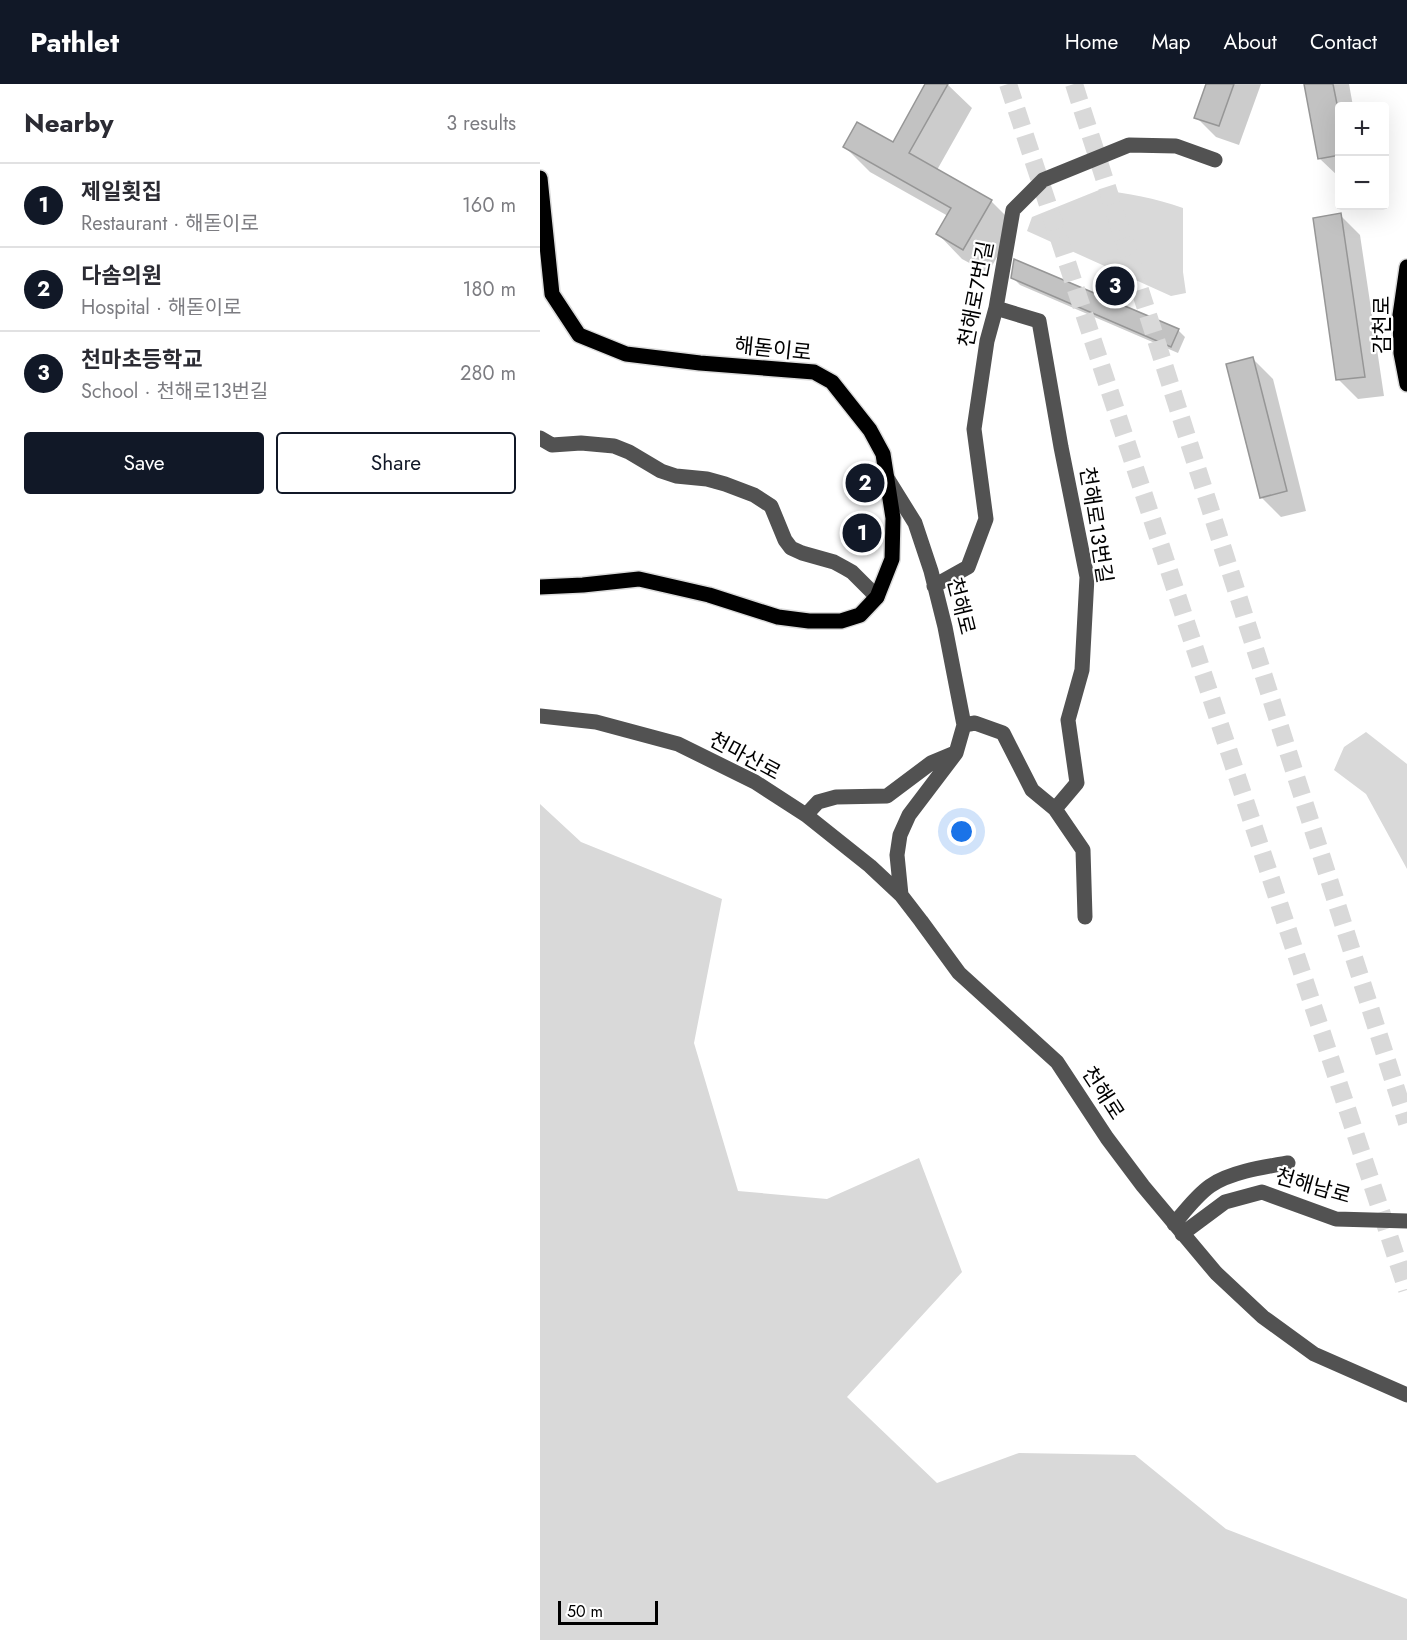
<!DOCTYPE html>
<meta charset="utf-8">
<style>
:root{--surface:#fff;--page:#f7f7f7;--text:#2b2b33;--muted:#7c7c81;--line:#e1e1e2;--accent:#111827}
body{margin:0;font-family:Jost,"Noto Sans KR",sans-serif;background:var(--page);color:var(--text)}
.controls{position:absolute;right:18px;top:18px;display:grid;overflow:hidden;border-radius:6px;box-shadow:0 6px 24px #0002}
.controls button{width:54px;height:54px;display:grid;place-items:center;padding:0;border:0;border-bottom:2px solid var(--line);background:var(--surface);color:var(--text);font:30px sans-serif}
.scale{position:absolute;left:18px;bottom:15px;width:100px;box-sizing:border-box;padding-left:6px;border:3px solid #000;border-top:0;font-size:16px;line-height:21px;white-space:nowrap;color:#000;-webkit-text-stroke:4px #fff;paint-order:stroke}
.you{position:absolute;left:422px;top:748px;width:21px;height:21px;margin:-15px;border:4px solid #fff;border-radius:50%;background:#1a73e8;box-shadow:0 0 0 9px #1a73e833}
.badge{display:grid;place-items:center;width:39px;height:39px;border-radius:50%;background:var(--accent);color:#fff;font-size:20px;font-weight:700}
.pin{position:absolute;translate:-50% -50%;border:3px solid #fff;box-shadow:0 2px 6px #0006}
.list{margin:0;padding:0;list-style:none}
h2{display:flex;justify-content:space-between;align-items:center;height:78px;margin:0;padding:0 24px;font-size:26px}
h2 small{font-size:20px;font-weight:400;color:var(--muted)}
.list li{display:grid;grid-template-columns:39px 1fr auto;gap:18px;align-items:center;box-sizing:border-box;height:84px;padding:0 24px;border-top:2px solid var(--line)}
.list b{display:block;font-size:22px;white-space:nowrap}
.list p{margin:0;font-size:20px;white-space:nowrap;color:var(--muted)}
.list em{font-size:20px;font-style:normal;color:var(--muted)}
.actions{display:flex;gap:12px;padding:18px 24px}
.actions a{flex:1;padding:14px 0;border:2px solid var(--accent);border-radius:6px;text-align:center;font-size:21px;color:var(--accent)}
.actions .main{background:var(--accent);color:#fff}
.map{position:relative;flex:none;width:867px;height:1556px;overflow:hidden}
header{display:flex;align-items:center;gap:36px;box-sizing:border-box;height:84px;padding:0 30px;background:var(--accent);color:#fff}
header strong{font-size:28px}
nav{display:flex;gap:33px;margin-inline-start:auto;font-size:21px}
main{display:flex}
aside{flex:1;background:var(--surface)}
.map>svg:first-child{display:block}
.green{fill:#d9d9d9}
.shadow{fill:#0003}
.building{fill:#c2c2c2;stroke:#969696;stroke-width:1.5}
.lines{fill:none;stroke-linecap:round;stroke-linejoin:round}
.highway-tunnel{stroke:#d9d9d9;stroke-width:18;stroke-dasharray:18 9;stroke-linecap:butt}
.major-casing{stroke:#dbdbdb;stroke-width:18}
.minor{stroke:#525252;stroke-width:15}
.major{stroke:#000;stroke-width:15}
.labels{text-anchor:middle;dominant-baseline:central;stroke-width:4.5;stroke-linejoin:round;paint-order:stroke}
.street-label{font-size:21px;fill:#000;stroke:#fff}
</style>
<header>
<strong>Pathlet</strong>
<nav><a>Home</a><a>Map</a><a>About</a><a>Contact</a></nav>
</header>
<main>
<aside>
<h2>Nearby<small>3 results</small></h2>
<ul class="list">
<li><span class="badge">1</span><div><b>제일횟집</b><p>Restaurant · 해돋이로</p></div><em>160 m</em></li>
<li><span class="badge">2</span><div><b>다솜의원</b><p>Hospital · 해돋이로</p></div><em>180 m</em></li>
<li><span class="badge">3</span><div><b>천마초등학교</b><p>School · 천해로13번길</p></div><em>280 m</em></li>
</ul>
<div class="actions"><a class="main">Save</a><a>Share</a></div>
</aside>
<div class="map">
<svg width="867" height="1556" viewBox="0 0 867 1556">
<rect width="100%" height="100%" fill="#fff"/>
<path class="green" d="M 559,106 C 588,109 615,114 643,124 L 643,188 L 646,209 L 631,212 L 487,147 L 492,133 Z
M 826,648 L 867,680 L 867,785 L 826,710 L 794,686 L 804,663 Z
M 0,720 L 41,758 L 182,815 L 154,959 L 198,1107 L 287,1115 L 379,1074 L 422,1188 L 307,1313 L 397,1399 L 479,1369 L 595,1371 L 686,1445 L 867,1515 L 867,1556 L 0,1556 Z"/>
<path class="shadow" d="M 387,0 L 407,0 L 432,24 L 397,86 L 451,117 L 475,141 L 448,189 L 422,175 L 398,150 L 408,132 L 330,88 L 305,63 L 353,60 Z
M 668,0 L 721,0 L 699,61 L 676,53 L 656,33 Z
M 765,0 L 809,0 L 813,22 L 800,22 L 800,94 L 779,74 Z
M 800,131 L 820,151 L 844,312 L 818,315 L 798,295 Z
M 473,194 L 638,246 L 645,253 L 638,269 L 480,201 Z
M 713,275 L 733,295 L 766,427 L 741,433 L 721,413 Z"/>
<path class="building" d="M 385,0 L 408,0 L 369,69 L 452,116 L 423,166 L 396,150 L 411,124 L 303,63 L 317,38 L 353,58 Z
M 666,0 L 694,0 L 679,42 L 654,34 Z
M 764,0 L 793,0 L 800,35 L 800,71 L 778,75 Z
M 801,129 L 825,293 L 796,296 L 773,134 Z
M 474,175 L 639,245 L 631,263 L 471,194 Z
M 713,273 L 747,407 L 720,414 L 686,280 Z"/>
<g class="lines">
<path class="highway-tunnel" d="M 468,0 L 867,1206
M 534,0 L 867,1039"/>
<g class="major-casing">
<path id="major" d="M 0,94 L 12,210 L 39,251 L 86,270 L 160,279 L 274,288 L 292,298 L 330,346 L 343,370 L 353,434 L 352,475 L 337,513 L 320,531 L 301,537 L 269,537 L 238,533 L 169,511 L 99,495 L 43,501 L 0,503
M 867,183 L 860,231 L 861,269 L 867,300"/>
</g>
<path class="minor" d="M 456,224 L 499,237 L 521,363 L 547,493 L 542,586 L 528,636 L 537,699 L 515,725
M 0,354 L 12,361 L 41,359 L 74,362 L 89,368 L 121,387 L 136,392 L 167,395 L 185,400 L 214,411 L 231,422 L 245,456 L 251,464 L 262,469 L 294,478 L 305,484 L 312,488 L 337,513
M 347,394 L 375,439 L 391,487 L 405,543 L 424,641 L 416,669 L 369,731 L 360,751 L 357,771 L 361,811 L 381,837 L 419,889 L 517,978 L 567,1054 L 603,1102 L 676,1189 L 723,1233 L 774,1270 L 867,1311
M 394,502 L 428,483 L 446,435 L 434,345 L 447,257 L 456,224 L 473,126 L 503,96 L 589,61 L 636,62 L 675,76
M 0,632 L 56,638 L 138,660 L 215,698 L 266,731 L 330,782 L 361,811
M 424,641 L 435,639 L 463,649 L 492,706 L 515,725 L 543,766 L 545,833
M 266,731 L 278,718 L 296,713 L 347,712 L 391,679 L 415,669
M 634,1140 C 645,1127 656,1112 670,1102 C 690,1088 724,1083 748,1079
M 642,1150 L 685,1118 L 722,1108 L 796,1135 L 867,1137"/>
<use href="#major" class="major"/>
</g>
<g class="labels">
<g class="street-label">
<text transform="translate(436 210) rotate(-79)">천해로7번길</text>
<text transform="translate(842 241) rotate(-90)">감천로</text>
<text transform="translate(233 265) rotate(6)">해돋이로</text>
<text transform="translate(556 441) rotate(81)">천해로13번길</text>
<text transform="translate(421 522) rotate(76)">천해로</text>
<text transform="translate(205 672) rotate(28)">천마산로</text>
<text transform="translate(563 1009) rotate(57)">천해로</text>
<text transform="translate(773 1102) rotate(16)">천해남로</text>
</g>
</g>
</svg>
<div class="controls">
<button>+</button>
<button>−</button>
</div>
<div class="scale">50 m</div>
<div class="you"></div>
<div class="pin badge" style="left:322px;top:449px">1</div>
<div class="pin badge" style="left:325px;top:399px">2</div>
<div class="pin badge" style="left:575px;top:202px">3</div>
</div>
</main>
